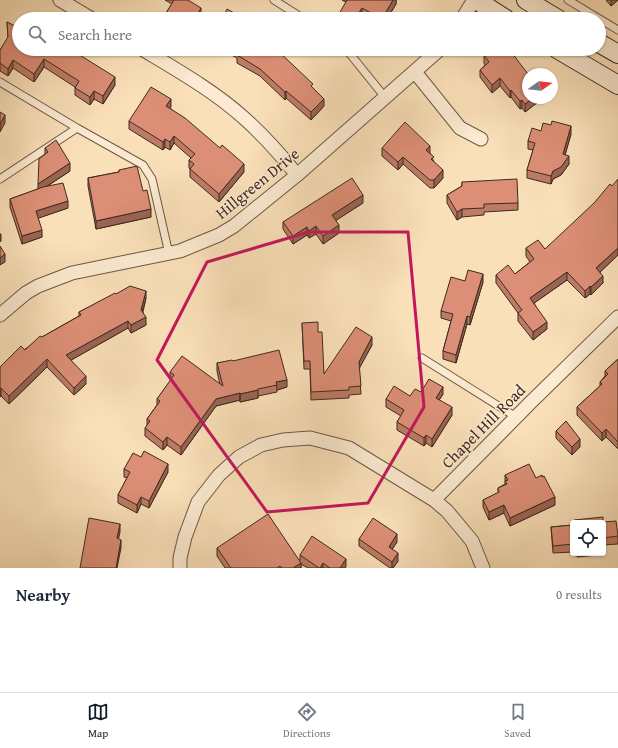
<!DOCTYPE html>
<style>
:root{--surface:#fff;--page:#f2f2f3;--text:#1f2937;--muted:#747a83;--line:#e0e1e3;--accent:#111827}
body{margin:0;font-family:"Gentium Book Plus",serif;background:var(--page);color:var(--text)}
.controls{position:absolute;right:12px;bottom:12px;display:grid;overflow:hidden;border-radius:4px;box-shadow:0 1px 3px #0004}
.controls button{width:36px;height:36px;display:grid;place-items:center;padding:0;border:0;border-bottom:1px solid var(--line);background:var(--surface);color:var(--text);font:20px sans-serif}
.compass{position:absolute;left:522px;top:68px;width:36px;height:36px;border-radius:50%;background:var(--surface);box-shadow:0 1px 3px #0004;rotate:76deg}
.list{margin:0;padding:0;list-style:none}
h2{display:flex;justify-content:space-between;align-items:center;height:52px;margin:0;padding:0 16px;font-size:17px}
h2 small{font-size:13px;font-weight:400;color:var(--muted)}
.icon{flex:none;width:22px;height:22px;fill:none;stroke:currentColor;stroke-width:2;stroke-linecap:round;stroke-linejoin:round}
.map{position:relative;flex:none;width:618px;height:568px;overflow:hidden}
.search{position:absolute;background:var(--surface);box-shadow:0 1px 3px #0004;left:12px;right:12px;top:12px;height:44px;display:flex;align-items:center;gap:10px;box-sizing:border-box;padding:0 14px;border-radius:22px;color:var(--muted);font-size:15px}
.sheet{height:124px;background:var(--surface)}
nav{display:flex;justify-content:space-around;align-items:center;box-sizing:border-box;height:56px;border-top:1px solid var(--line);background:var(--surface);font-size:11px;color:var(--muted)}
nav a{display:grid;justify-items:center;gap:2px}
nav .on{color:var(--accent)}
.map>svg:first-child{display:block}
.lines{fill:none;stroke-linecap:round;stroke-linejoin:round}
.service-casing{stroke:#6d5846;stroke-width:9}
.minor-casing{stroke:#6d5846;stroke-width:15}
.secondary-casing{stroke:#3e2a20;stroke-width:20}
.service{stroke:#fcebd2;stroke-width:7}
.minor{stroke:#fcebd2;stroke-width:13}
.secondary{stroke:#fcebd2;stroke-width:18}
.wall{fill:#bd7b65;stroke:#3e2a20}
.shaded-wall{fill:#9a6453;stroke:#3e2a20}
.building{fill:#dc8f76;stroke:#3e2a20}
.marked{fill:none;stroke:#c2185b;stroke-width:3;stroke-linejoin:round}
.labels{text-anchor:middle;dominant-baseline:central;stroke-width:3;stroke-linejoin:round;paint-order:stroke}
.street-label{font-size:16px;fill:#3e2a20;stroke:#fcebd2}
</style>
<div class="map">
<svg width="618" height="568" viewBox="0 0 618 568">
<rect width="100%" height="100%" fill="#fae0b9"/>
<filter id="stains"><feTurbulence type="fractalNoise" baseFrequency=".005" numOctaves="4"/><feColorMatrix values="0 0 0 0 .2 0 0 0 0 .09 0 0 0 0 .02 0 0 0 .5 -.17"/></filter>
<radialGradient id="worn" r=".72"><stop offset=".6" stop-color="#630" stop-opacity="0"/><stop offset="1" stop-color="#630" stop-opacity=".3"/></radialGradient>
<g class="lines">
<g class="service-casing">
<path id="service" d="M 274,0 L 304,19
M 568,0 L 618,30
M 346,49 L 384,96
M 0,82 L 77,128 L 143,165 L 152,179 L 169,254
M 0,179 L 77,128
M 422,358 L 516,417"/>
</g>
<g class="minor-casing">
<path id="minor" d="M 60,0 L 92,19
M 462,19 L 474,0
M 142,49 C 177,70 214,91 244,118 C 263,135 281,155 297,175
M 415,72 L 460,128 L 481,139
M 0,315 L 26,293 L 38,286 L 72,273 L 180,251 L 219,235 L 234,226 L 297,175 L 440,49
M 434,500 L 531,402 L 618,317
M 180,568 L 180,558 L 185,537 L 198,502 L 219,475 L 239,457 L 261,445 L 283,440 L 310,438 L 349,448 L 434,500 L 447,511 L 472,541 L 483,568"/>
</g>
<g class="secondary-casing">
<path id="secondary" d="M 476,0 L 506,19
M 526,0 L 558,19
M 599,43 L 618,54
M 557,49 L 618,85"/>
</g>
<use href="#service" class="service"/>
<use href="#minor" class="minor"/>
<use href="#secondary" class="secondary"/>
</g>
<path class="wall" d="M 165,0 L 188,0 L 201,16 L 200,19 L 166,19 L 166,13 L 172,4 Z
M 342,0 L 396,0 L 396,4 L 387,19 L 368,19 L 362,15 L 346,2 Z
M 606,0 L 618,0 L 611,6 Z
M 7,22 L 115,85 L 103,104 L 94,99 L 90,105 L 75,95 L 75,87 L 44,67 L 34,82 L 13,68 L 8,76 L 0,71 L 0,50 L 8,38 Z
M 224,49 L 276,49 L 313,88 L 324,106 L 311,120 L 286,98 L 285,100 L 260,76 L 237,63 L 237,58 L 224,51 Z
M 484,55 L 542,98 L 542,99 L 525,112 L 522,108 L 520,109 L 511,97 L 510,98 L 500,86 L 492,93 L 480,77 L 480,70 L 485,65 L 484,63 Z
M 171,107 L 170,108 L 244,172 L 219,202 L 190,177 L 190,169 L 189,168 L 189,160 L 191,158 L 174,143 L 170,150 L 165,147 L 163,150 L 129,129 L 129,121 Z
M 571,134 L 565,155 L 569,164 L 561,175 L 553,179 L 551,184 L 527,178 L 527,170 L 533,150 L 528,149 L 528,141 Z
M 45,148 L 70,171 L 46,187 L 68,208 L 38,218 L 42,237 L 22,244 L 10,207 L 10,199 L 38,189 L 45,155 Z
M 382,148 L 430,153 L 434,162 L 443,178 L 434,188 L 430,188 L 403,164 L 398,170 L 382,156 Z
M 119,170 L 143,191 L 151,217 L 96,229 L 88,186 L 88,178 L 119,172 Z
M 462,182 L 518,203 L 518,210 L 484,212 L 484,215 L 462,217 L 457,220 L 447,203 L 447,195 L 462,186 Z
M 363,203 L 336,220 L 339,233 L 323,244 L 316,234 L 309,238 L 307,235 L 293,244 L 283,229 L 283,222 Z
M 526,248 L 545,249 L 618,255 L 600,272 L 603,283 L 591,295 L 590,294 L 585,298 L 567,280 L 534,303 L 547,329 L 533,340 L 518,321 L 518,313 L 496,283 L 496,275 L 515,274 L 530,262 L 526,256 Z
M 465,281 L 483,282 L 470,325 L 467,324 L 456,363 L 443,359 L 443,351 L 451,321 L 441,318 L 441,311 Z
M 116,294 L 146,298 L 143,312 L 146,325 L 131,333 L 128,328 L 71,360 L 86,384 L 74,395 L 47,367 L 9,404 L 1,396 L 0,397 L 0,367 L 42,337 L 79,316 L 79,312 Z
M 302,323 L 318,332 L 324,374 L 372,345 L 359,368 L 361,394 L 349,395 L 349,398 L 311,400 L 310,369 L 304,369 Z
M 618,359 L 618,449 L 606,437 L 602,441 L 577,415 L 577,407 L 600,386 L 600,382 L 605,376 L 605,371 Z
M 233,361 L 287,387 L 277,390 L 277,392 L 258,396 L 258,398 L 240,402 L 240,400 L 216,406 L 181,455 L 167,445 L 163,450 L 145,436 L 145,428 L 147,426 L 147,419 L 157,405 L 157,399 L 171,380 L 170,380 L 170,372 L 220,385 L 217,371 L 217,363 Z
M 421,392 L 443,394 L 439,400 L 452,415 L 432,447 L 426,443 L 424,446 L 397,430 L 397,422 L 401,416 L 386,407 L 386,399 L 410,396 Z
M 556,431 L 580,447 L 572,455 L 556,438 Z
M 124,469 L 168,472 L 149,508 L 141,504 L 137,513 L 118,503 L 118,495 L 127,478 L 124,477 Z
M 505,475 L 536,478 L 555,505 L 510,526 L 504,513 L 489,520 L 483,507 L 483,500 L 498,493 L 498,488 L 505,484 Z
M 603,522 L 618,536 L 618,544 L 603,545 Z
M 573,525 L 573,552 L 553,553 L 551,527 Z
M 359,539 L 397,542 L 392,549 L 398,561 L 393,568 L 390,568 L 359,546 Z
M 217,548 L 300,560 L 300,555 L 346,567 L 345,568 L 308,568 L 301,564 L 301,568 L 225,568 L 217,556 Z
M 577,553 L 598,553 L 598,555 L 577,557 Z"/>
<path class="shaded-wall" d="M 393,0 L 396,0 L 396,4 L 387,19 L 382,19 Z
M 611,0 L 618,0 L 611,6 Z
M 201,8 L 201,16 L 200,19 L 195,19 Z
M 362,8 L 362,15 L 360,19 L 355,19 Z
M 44,59 L 44,67 L 34,82 L 34,74 Z
M 13,60 L 13,68 L 8,76 L 8,69 Z
M 115,77 L 115,85 L 103,104 L 103,96 Z
M 500,78 L 500,86 L 492,93 L 492,85 Z
M 511,90 L 511,97 L 510,98 L 510,91 Z
M 94,91 L 94,99 L 90,105 L 90,97 Z
M 286,91 L 286,98 L 285,100 L 285,92 Z
M 533,98 L 542,98 L 542,99 L 525,112 L 525,104 Z
M 171,99 L 171,107 L 166,114 L 166,106 Z
M 324,99 L 324,106 L 311,120 L 311,112 Z
M 522,100 L 522,108 L 520,109 L 520,101 Z
M 5,115 L 5,123 L 0,132 L 0,124 Z
M 571,126 L 571,134 L 563,162 L 563,154 Z
M 174,136 L 174,143 L 170,150 L 170,142 Z
M 165,139 L 165,147 L 163,150 L 163,142 Z
M 430,146 L 430,154 L 426,150 Z
M 569,156 L 569,164 L 561,175 L 553,179 L 551,184 L 551,176 L 553,171 Z
M 403,157 L 403,164 L 398,170 L 398,162 Z
M 70,163 L 70,171 L 38,192 L 38,184 Z
M 244,164 L 244,172 L 219,202 L 219,194 Z
M 443,170 L 443,178 L 434,188 L 434,180 Z
M 363,195 L 363,203 L 332,223 L 332,215 Z
M 68,201 L 68,208 L 36,219 L 36,211 Z
M 151,209 L 151,217 L 96,229 L 96,221 Z
M 462,209 L 462,217 L 457,220 L 457,212 Z
M 339,225 L 339,233 L 323,244 L 323,236 Z
M 316,226 L 316,234 L 309,238 L 309,231 Z
M 307,227 L 307,235 L 293,244 L 293,236 Z
M 42,230 L 42,237 L 22,244 L 22,236 Z
M 0,234 L 1,234 L 1,241 L 0,242 Z
M 618,248 L 618,255 L 596,276 L 596,268 Z
M 5,254 L 5,262 L 0,265 L 0,258 Z
M 567,272 L 567,280 L 530,306 L 530,298 Z
M 483,274 L 483,282 L 470,325 L 470,317 Z
M 603,276 L 603,283 L 591,295 L 591,287 Z
M 590,286 L 590,294 L 585,298 L 585,291 Z
M 146,291 L 146,298 L 141,317 L 141,310 Z
M 467,316 L 467,324 L 456,363 L 456,355 Z
M 146,317 L 146,325 L 131,333 L 131,325 Z
M 128,321 L 128,328 L 66,363 L 66,355 Z
M 547,322 L 547,329 L 533,340 L 533,332 Z
M 372,337 L 372,345 L 359,369 L 359,362 Z
M 47,359 L 47,367 L 9,404 L 9,396 Z
M 86,376 L 86,384 L 74,395 L 74,388 Z
M 287,380 L 287,387 L 277,390 L 276,382 Z
M 443,387 L 443,394 L 436,405 L 436,398 Z
M 1,388 L 1,396 L 0,397 L 0,389 Z
M 258,390 L 258,398 L 240,402 L 240,394 Z
M 240,393 L 240,400 L 216,406 L 181,455 L 181,447 L 216,399 Z
M 452,407 L 452,415 L 432,447 L 432,439 Z
M 606,429 L 606,437 L 602,441 L 602,433 Z
M 426,435 L 426,443 L 424,446 L 424,438 Z
M 167,437 L 167,445 L 163,450 L 163,442 Z
M 580,439 L 580,447 L 572,455 L 572,447 Z
M 168,464 L 168,472 L 149,508 L 149,501 Z
M 141,497 L 141,504 L 137,513 L 137,505 Z
M 555,497 L 555,505 L 510,526 L 510,518 Z
M 504,505 L 504,513 L 489,520 L 489,512 Z
M 120,524 L 120,532 L 117,546 L 117,538 Z
M 397,534 L 397,542 L 389,554 L 389,547 Z
M 121,540 L 121,548 L 117,568 L 116,568 Z
M 398,553 L 398,561 L 393,568 L 392,568 L 392,562 Z
M 346,559 L 346,567 L 345,568 L 340,568 Z
M 301,563 L 301,568 L 293,568 Z
M 323,563 L 323,568 L 320,568 Z"/>
<path class="building" d="M 174,0 L 188,0 L 201,8 L 195,19 L 176,19 L 166,13 Z
M 347,0 L 393,0 L 382,19 L 362,8 L 355,19 L 336,19 Z
M 227,9 L 245,19 L 222,19 Z
M 19,20 L 19,49 L 70,49 L 115,77 L 103,96 L 94,91 L 90,97 L 75,88 L 79,81 L 44,59 L 34,74 L 13,60 L 8,69 L 0,63 L 0,50 L 8,37 L 7,22 L 15,26 Z
M 235,49 L 276,49 L 313,84 L 311,86 L 324,99 L 311,112 L 286,91 L 285,92 L 260,69 L 237,55 L 239,51 Z
M 492,49 L 501,49 L 504,53 L 509,49 L 528,74 L 528,98 L 533,98 L 525,104 L 522,100 L 520,101 L 511,90 L 510,91 L 500,78 L 492,85 L 480,70 L 489,62 L 484,55 Z
M 151,87 L 171,99 L 166,106 L 185,118 L 220,148 L 222,145 L 244,164 L 219,194 L 190,169 L 194,164 L 189,160 L 195,154 L 174,136 L 170,142 L 165,139 L 163,142 L 129,121 Z
M 0,112 L 5,115 L 0,124 Z
M 552,121 L 571,126 L 563,154 L 569,156 L 561,167 L 553,171 L 551,176 L 527,170 L 535,143 L 528,141 L 532,128 L 541,131 L 543,123 L 551,125 Z
M 405,122 L 430,146 L 426,150 L 434,157 L 431,159 L 443,170 L 434,180 L 430,180 L 403,157 L 398,162 L 382,148 Z
M 56,140 L 70,163 L 38,184 L 39,159 L 48,152 L 45,148 Z
M 137,166 L 143,191 L 147,190 L 151,209 L 96,221 L 88,178 L 119,172 L 119,170 Z
M 352,178 L 363,195 L 332,215 L 339,225 L 323,236 L 316,226 L 309,231 L 307,227 L 293,236 L 283,222 Z
M 517,179 L 518,203 L 484,204 L 484,208 L 462,209 L 457,212 L 447,195 L 462,186 L 462,182 Z
M 618,179 L 618,248 L 596,268 L 603,276 L 591,287 L 590,286 L 585,291 L 567,272 L 530,298 L 547,322 L 533,332 L 518,313 L 522,310 L 496,275 L 508,265 L 515,274 L 534,259 L 526,248 L 538,240 L 545,249 L 594,203 L 610,184 L 612,186 Z
M 63,183 L 68,201 L 36,211 L 42,230 L 22,236 L 10,199 L 43,187 Z
M 0,246 L 5,254 L 0,258 Z
M 468,270 L 483,274 L 470,317 L 467,316 L 456,355 L 443,351 L 453,314 L 441,311 L 451,277 L 465,281 Z
M 130,286 L 146,291 L 141,310 L 146,317 L 131,325 L 128,321 L 66,355 L 86,376 L 74,388 L 47,359 L 9,396 L 1,388 L 0,389 L 0,367 L 21,346 L 25,350 L 40,336 L 42,337 L 81,315 L 79,312 L 115,293 L 116,294 Z
M 318,322 L 318,332 L 322,332 L 324,374 L 356,327 L 372,337 L 359,362 L 361,386 L 349,387 L 349,390 L 311,392 L 310,361 L 304,361 L 302,323 Z
M 279,350 L 287,380 L 276,382 L 277,385 L 258,389 L 258,390 L 240,394 L 240,393 L 216,399 L 181,447 L 167,437 L 163,442 L 145,428 L 150,421 L 147,419 L 160,401 L 157,399 L 174,375 L 170,372 L 182,356 L 223,386 L 217,363 L 232,360 L 233,361 Z
M 618,359 L 618,442 L 606,429 L 602,433 L 577,407 L 602,384 L 600,382 L 608,374 L 605,371 Z
M 429,379 L 443,387 L 436,398 L 452,407 L 432,439 L 426,435 L 424,438 L 397,422 L 404,410 L 386,399 L 394,386 L 410,396 L 415,389 L 421,392 Z
M 566,421 L 580,439 L 572,447 L 556,431 Z
M 144,451 L 168,464 L 149,501 L 141,497 L 137,505 L 118,495 L 130,472 L 124,469 L 133,453 L 141,457 Z
M 529,464 L 536,478 L 542,475 L 542,477 L 544,476 L 555,497 L 510,518 L 504,505 L 489,512 L 483,500 L 499,492 L 498,488 L 507,484 L 505,481 L 508,480 L 505,475 Z
M 268,514 L 301,563 L 293,568 L 282,568 L 280,566 L 277,568 L 231,568 L 217,548 Z
M 603,517 L 603,522 L 616,521 L 618,536 L 603,538 L 603,523 L 575,523 L 574,520 Z
M 89,518 L 120,524 L 117,538 L 121,540 L 116,568 L 80,568 Z
M 373,518 L 397,534 L 389,547 L 398,553 L 392,562 L 359,539 Z
M 573,525 L 573,544 L 553,546 L 551,527 Z
M 312,536 L 346,559 L 340,568 L 330,568 L 323,563 L 320,568 L 319,568 L 300,555 Z"/>
<path class="marked" d="M 309,232 L 408,232 L 424,407 L 368,503 L 267,512 L 157,360 L 207,262 Z"/>
<g class="labels">
<g class="street-label">
<text transform="translate(257 183) rotate(-39)">Hillgreen Drive</text>
<text transform="translate(483 426) rotate(-45)">Chapel Hill Road</text>
</g>
</g>
<rect width="100%" height="100%" filter="url(#stains)"/>
<rect width="100%" height="100%" fill="url(#worn)"/>
</svg>
<div class="controls">
<button><svg class="icon" aria-label="locate" viewBox="0 0 24 24"><circle cx="12" cy="12" r="6"/><path d="M12 2v4M12 18v4M2 12h4M18 12h4"/></svg></button>
</div>
<svg class="compass" viewBox="-18 -18 36 36"><path d="M0-13l5 13h-10z" fill="#e53935"/><path d="M0 13l5-13h-10z" fill="#747a83"/></svg>
<div class="search"><svg class="icon" aria-label="search" viewBox="0 0 24 24"><circle cx="10" cy="10" r="6"/><path d="M15 15l6 6"/></svg>Search here</div>
</div>
<section class="sheet">
<h2>Nearby<small>0 results</small></h2>
<ul class="list">
</ul>
</section>
<nav>
<a class="on"><svg class="icon" aria-label="map" viewBox="0 0 24 24"><path d="M3 6l6-2 6 2 6-2v14l-6 2-6-2-6 2zM9 4v14M15 6v14"/></svg>Map</a>
<a><svg class="icon" aria-label="directions" viewBox="0 0 24 24"><path d="M12 3l9 9-9 9-9-9zM9 14v-3h6M13 9l2 2-2 2"/></svg>Directions</a>
<a><svg class="icon" aria-label="saved" viewBox="0 0 24 24"><path d="M7 4h10v16l-5-4-5 4z"/></svg>Saved</a>
</nav>
